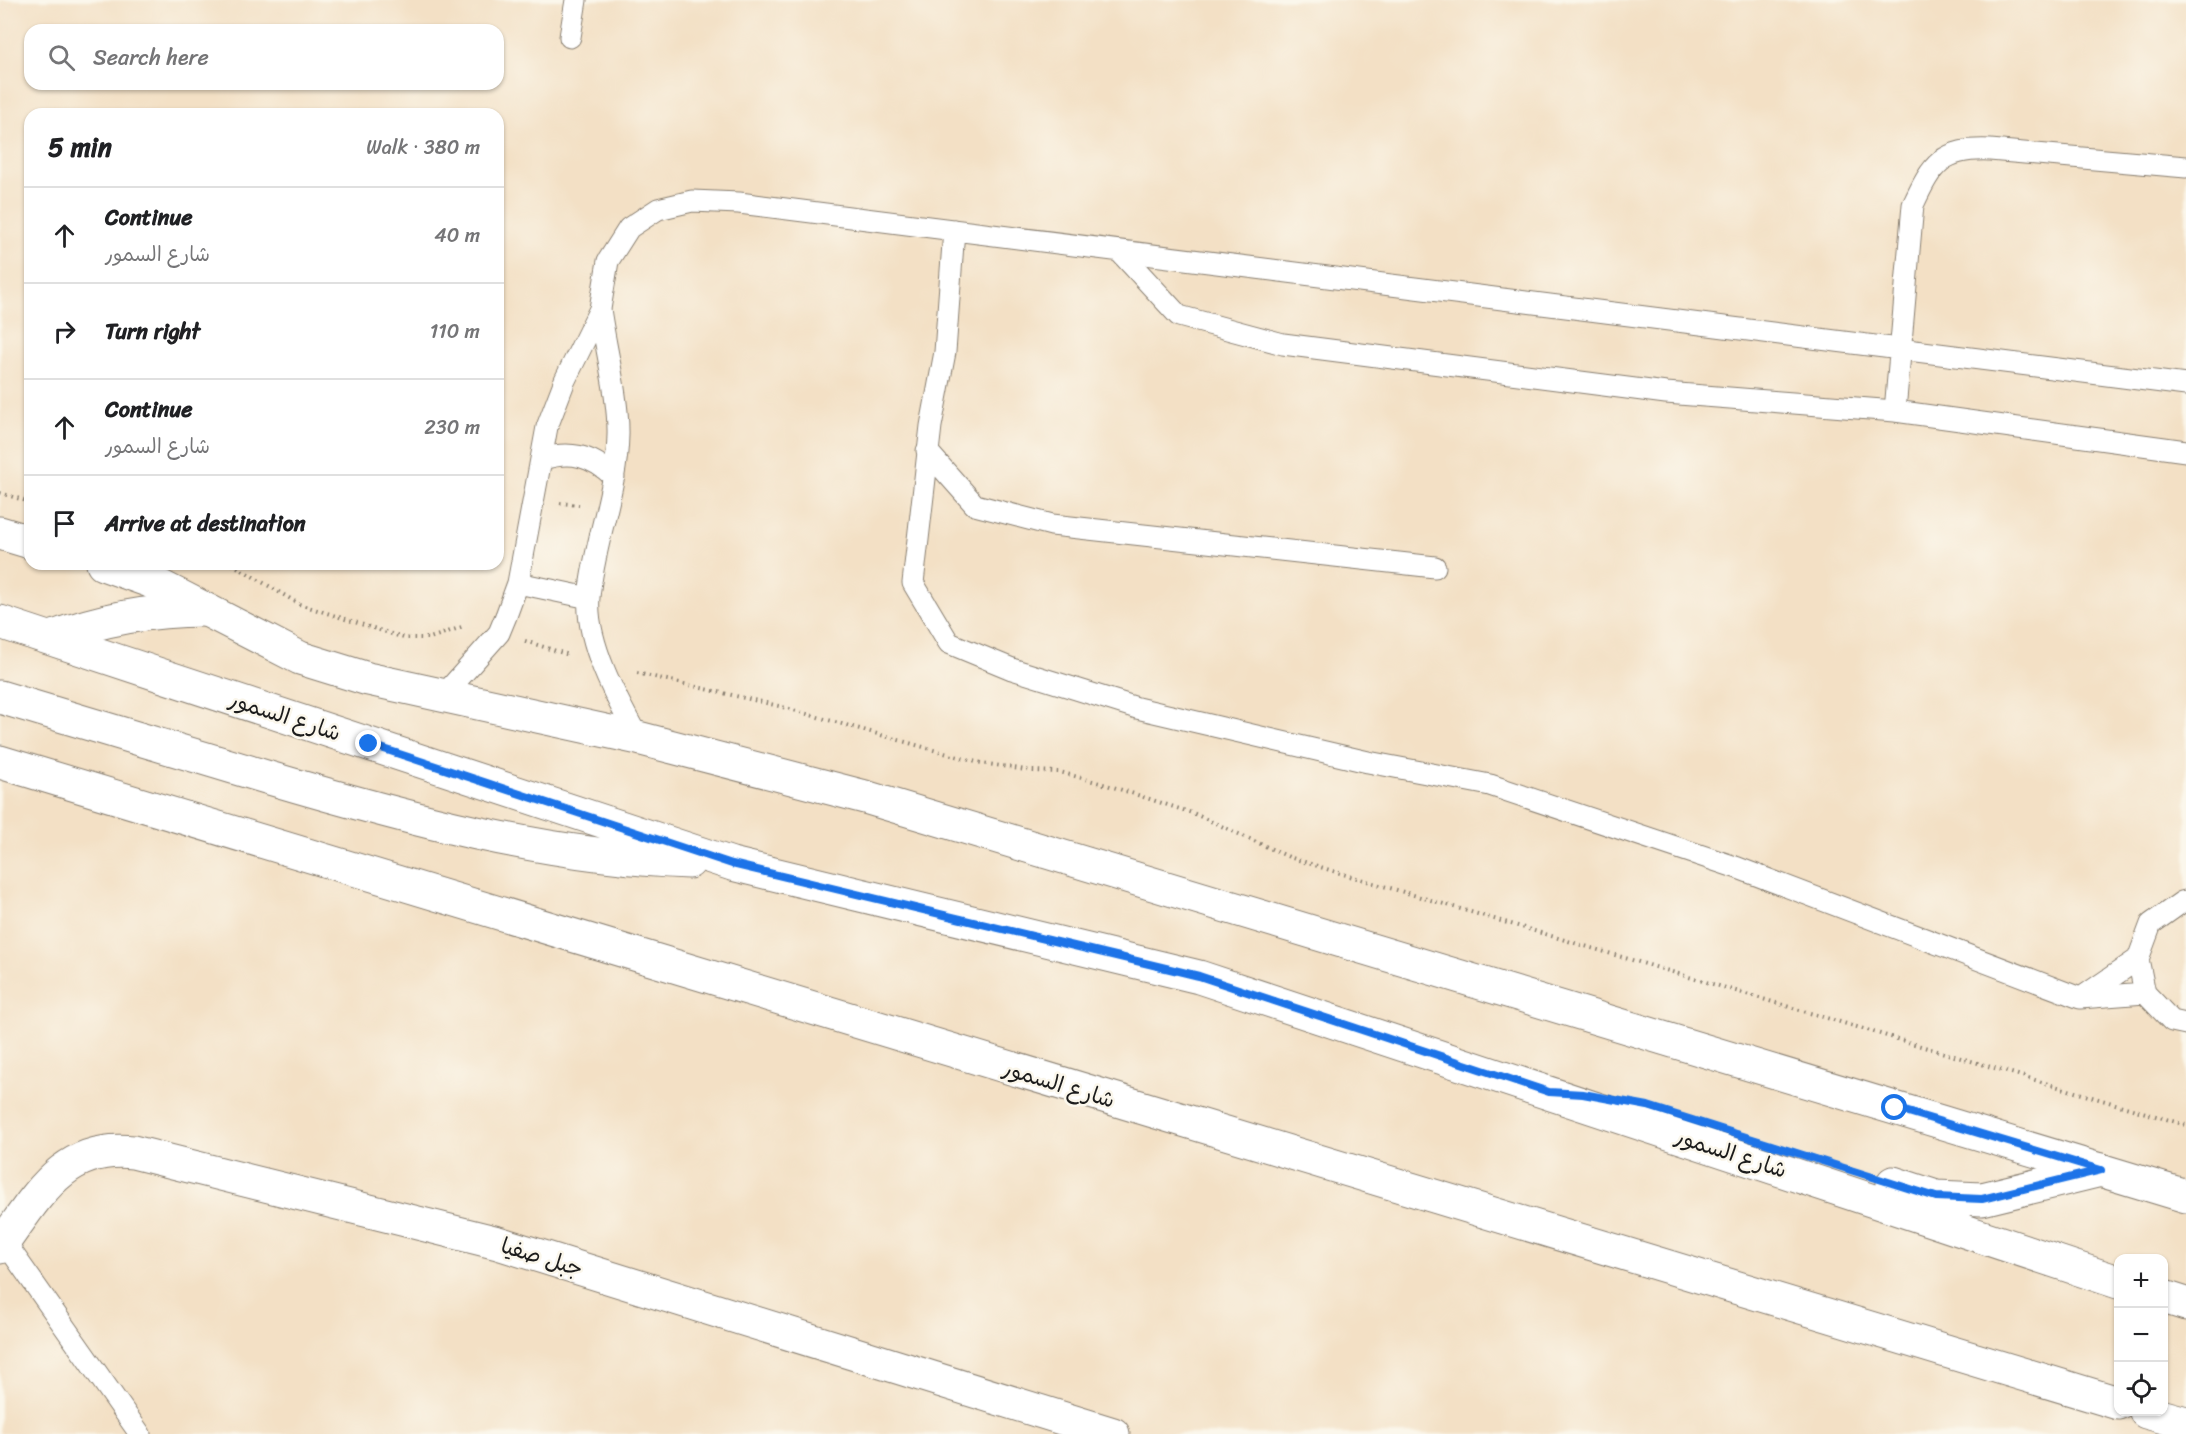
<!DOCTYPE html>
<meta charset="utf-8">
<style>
:root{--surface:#fff;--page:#f6f6f6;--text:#202124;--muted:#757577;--line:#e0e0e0}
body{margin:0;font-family:Sriracha,"Playpen Sans Arabic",sans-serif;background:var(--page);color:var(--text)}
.controls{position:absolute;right:18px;bottom:18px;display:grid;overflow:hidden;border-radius:12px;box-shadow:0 2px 4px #0004}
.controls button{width:54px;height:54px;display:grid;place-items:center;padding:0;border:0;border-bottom:2px solid var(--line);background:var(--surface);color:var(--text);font:30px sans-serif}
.stop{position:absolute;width:18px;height:18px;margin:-14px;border:4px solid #1a73e8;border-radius:50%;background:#fff}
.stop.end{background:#1a73e8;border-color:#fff;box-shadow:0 2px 6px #0008}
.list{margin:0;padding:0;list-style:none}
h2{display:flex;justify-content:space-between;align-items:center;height:78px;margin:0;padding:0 24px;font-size:26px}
h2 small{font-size:20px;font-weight:400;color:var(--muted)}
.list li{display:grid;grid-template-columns:39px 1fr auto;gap:18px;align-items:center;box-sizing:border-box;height:96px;padding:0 24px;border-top:2px solid var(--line)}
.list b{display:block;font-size:22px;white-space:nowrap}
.list p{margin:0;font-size:20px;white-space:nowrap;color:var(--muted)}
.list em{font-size:20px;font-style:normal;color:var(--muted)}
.icon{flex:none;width:33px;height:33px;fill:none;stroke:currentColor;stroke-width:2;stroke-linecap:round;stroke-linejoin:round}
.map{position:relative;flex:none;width:2186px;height:1434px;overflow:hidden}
.search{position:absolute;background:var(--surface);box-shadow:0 2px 4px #0004;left:24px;top:24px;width:480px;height:66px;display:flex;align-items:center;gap:15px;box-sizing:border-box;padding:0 21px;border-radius:18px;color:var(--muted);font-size:22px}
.panel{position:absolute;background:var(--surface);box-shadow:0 2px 4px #0004;left:24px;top:108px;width:480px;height:462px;border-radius:18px}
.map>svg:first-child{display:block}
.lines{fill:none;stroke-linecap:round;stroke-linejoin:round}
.lane-casing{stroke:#887e70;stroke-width:23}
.street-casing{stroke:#887e70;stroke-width:35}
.primary-casing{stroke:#887e70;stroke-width:35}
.path{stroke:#887e70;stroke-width:4;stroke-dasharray:1.5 4.5;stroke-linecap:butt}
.lane{stroke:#fff;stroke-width:21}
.street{stroke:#fff;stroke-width:33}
.primary{stroke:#fff;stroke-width:33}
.route{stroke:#1a73e8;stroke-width:8}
.labels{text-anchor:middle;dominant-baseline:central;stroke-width:5;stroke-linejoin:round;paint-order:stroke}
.street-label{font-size:22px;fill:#1c1c1c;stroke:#fbf7ec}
</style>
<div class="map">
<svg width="2186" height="1434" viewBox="0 0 2186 1434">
<rect width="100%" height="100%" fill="#fbf7ec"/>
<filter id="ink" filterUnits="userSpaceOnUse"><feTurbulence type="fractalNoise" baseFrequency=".0167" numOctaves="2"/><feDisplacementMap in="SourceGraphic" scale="12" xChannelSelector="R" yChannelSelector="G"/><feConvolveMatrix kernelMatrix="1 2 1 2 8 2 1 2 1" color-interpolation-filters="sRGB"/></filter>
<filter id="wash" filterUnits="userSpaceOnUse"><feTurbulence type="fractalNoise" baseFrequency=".008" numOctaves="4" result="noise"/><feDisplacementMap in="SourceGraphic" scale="24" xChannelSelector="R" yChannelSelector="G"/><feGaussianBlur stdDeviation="1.35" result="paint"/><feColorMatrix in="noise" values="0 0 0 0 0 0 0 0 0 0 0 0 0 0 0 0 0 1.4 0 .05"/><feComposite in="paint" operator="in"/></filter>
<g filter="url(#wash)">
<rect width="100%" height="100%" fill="#f3e0c5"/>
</g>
<g filter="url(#ink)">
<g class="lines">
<g class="lane-casing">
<path id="lane" d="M 570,37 L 576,0
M 954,230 L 945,352 L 931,426 L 913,583 L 949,643 L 1012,669 L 1137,708 L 1368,762 L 1490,785 L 1738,868 L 2080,998 L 2145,993
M 1119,251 L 1179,316 L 1283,344 L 1666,393 L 1895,411 L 2186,451
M 600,309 C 605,346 619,399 618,435 C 617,490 594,543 589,597 C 585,641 617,700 638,738
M 1895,411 L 1913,205 C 1932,164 1942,148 1990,150 L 2186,167
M 927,451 L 975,505 L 1052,525 L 1435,567
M 543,459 C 571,450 593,456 614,477
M 518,583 L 589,598
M 443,696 L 499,633 L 506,616 L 518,583 L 547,427 L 565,380 L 600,309 L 608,261 L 629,228 L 658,209 L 692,201 L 739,203 L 2186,385
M 2186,901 L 2182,902 L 2151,924 L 2138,959 L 2145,993 L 2172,1021 L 2186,1024
M 2081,998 L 2138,959
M 4,1241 L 140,1434"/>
</g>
<g class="street-casing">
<path id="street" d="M 0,533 L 30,542
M 103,564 L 150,581 L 300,658 L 368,679 L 638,738 L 865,797 L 2186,1196
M 0,1247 C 37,1197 63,1144 133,1152 L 498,1243 L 1113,1434"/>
</g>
<g class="primary-casing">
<path id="primary" d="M 0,622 L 732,864 L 1199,977 L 2118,1282
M 51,638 C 101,619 150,610 204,610
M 0,697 C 89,724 177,750 266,777 C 405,818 543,856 689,862
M 0,762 L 2118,1403
M 1893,1183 L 1936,1197 L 1982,1199 L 2101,1170
M 2164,1297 L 2186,1304
M 2146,1412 L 2186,1423"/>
</g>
<path class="path" d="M 0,493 L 30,502
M 560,503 L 579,505
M 232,564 L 299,604 L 404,638 L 430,638 L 465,626
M 525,641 L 569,655
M 637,673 L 779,706 L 976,762 L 1032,771 L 1060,772 L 1107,785 L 1195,814 L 1289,857 L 1333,871 L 2186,1125"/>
<use href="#lane" class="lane"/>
<use href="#street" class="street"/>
<use href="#primary" class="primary"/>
</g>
</g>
<g class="lines" filter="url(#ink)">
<path class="route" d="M 369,744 L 732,864 L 1199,976 L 1549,1092 L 1583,1094 L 1648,1106 L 1936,1197 L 1982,1199 L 2101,1170 L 1895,1108"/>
</g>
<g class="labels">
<g class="street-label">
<text transform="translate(285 716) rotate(18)">شارع السمور</text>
<text transform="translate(1059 1084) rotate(17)">شارع السمور</text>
<text transform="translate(1731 1153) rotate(18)">شارع السمور</text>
<text transform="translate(542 1257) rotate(17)">جبل صفيا</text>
</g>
</g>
</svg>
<div class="controls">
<button>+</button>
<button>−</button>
<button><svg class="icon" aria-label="locate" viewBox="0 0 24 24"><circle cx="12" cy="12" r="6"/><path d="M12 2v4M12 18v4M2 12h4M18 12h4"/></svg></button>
</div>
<div class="stop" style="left:1895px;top:1108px"></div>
<div class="stop end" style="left:369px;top:744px"></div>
<div class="search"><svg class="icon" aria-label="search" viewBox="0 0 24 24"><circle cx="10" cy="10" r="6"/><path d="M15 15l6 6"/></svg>Search here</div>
<section class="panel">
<h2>5 min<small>Walk · 380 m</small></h2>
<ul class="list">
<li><svg class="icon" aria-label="ahead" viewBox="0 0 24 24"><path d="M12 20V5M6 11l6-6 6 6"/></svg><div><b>Continue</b><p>شارع السمور</p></div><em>40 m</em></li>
<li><svg class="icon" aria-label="right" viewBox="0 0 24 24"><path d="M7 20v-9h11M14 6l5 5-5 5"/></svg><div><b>Turn right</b></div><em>110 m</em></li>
<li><svg class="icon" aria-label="ahead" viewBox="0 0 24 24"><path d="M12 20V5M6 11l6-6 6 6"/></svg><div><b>Continue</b><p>شارع السمور</p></div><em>230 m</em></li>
<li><svg class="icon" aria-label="arrive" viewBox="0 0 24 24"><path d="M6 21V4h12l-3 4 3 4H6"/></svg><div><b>Arrive at destination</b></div></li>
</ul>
</section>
</div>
